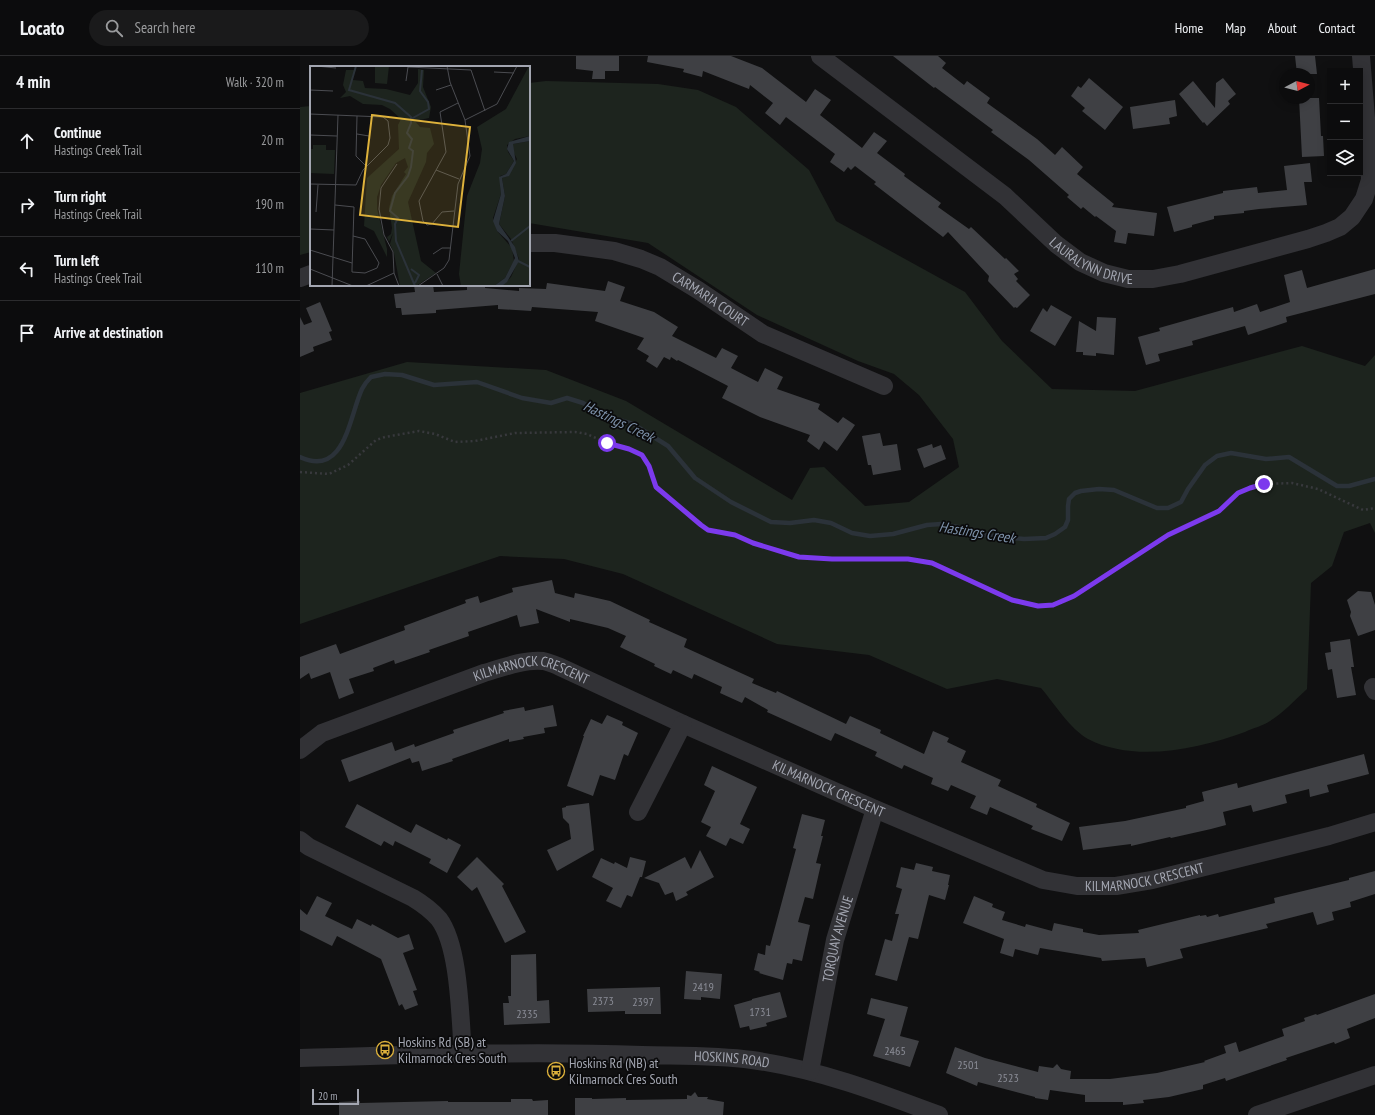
<!DOCTYPE html>
<meta charset="utf-8">
<style>
:root{--surface:#0c0c0d;--page:#1a1a1b;--text:#f1f3f6;--muted:#9a9b9d;--line:#2c2c2e}
body{margin:0;font-family:"PT Sans Narrow",sans-serif;background:var(--page);color:var(--text)}
.controls{position:absolute;right:12px;top:12px;display:grid;overflow:hidden;border-radius:0px;box-shadow:0 2px 10px #0003}
.controls button{width:36px;height:36px;display:grid;place-items:center;padding:0;border:0;border-bottom:1px solid var(--line);background:var(--surface);color:var(--text);font:20px sans-serif}
.compass{position:absolute;left:979px;top:12px;width:36px;height:36px;border-radius:50%;background:var(--surface);box-shadow:0 2px 10px #0003;rotate:83deg}
.scale{position:absolute;left:12px;bottom:10px;width:47px;box-sizing:border-box;padding-left:4px;border:2px solid #a3a6b1;border-top:0;font-size:11px;line-height:14px;white-space:nowrap;color:#a3a6b1;-webkit-text-stroke:3px #0b0b0c;paint-order:stroke}
.stop{position:absolute;width:12px;height:12px;margin:-9px;border:3px solid #7c3aed;border-radius:50%;background:#fff}
.stop.end{background:#7c3aed;border-color:#fff;box-shadow:0 1px 4px #0008}
.list{margin:0;padding:0;list-style:none}
h2{display:flex;justify-content:space-between;align-items:center;height:52px;margin:0;padding:0 16px;font-size:17px}
h2 small{font-size:13px;font-weight:400;color:var(--muted)}
.list li{display:grid;grid-template-columns:26px 1fr auto;gap:12px;align-items:center;box-sizing:border-box;height:64px;padding:0 16px;border-top:1px solid var(--line)}
.list b{display:block;font-size:15px;white-space:nowrap}
.list p{margin:0;font-size:13px;white-space:nowrap;color:var(--muted)}
.list em{font-size:13px;font-style:normal;color:var(--muted)}
.icon{flex:none;width:22px;height:22px;fill:none;stroke:currentColor;stroke-width:2;stroke-linecap:round;stroke-linejoin:round}
.map{position:relative;flex:none;width:1075px;height:1059px;overflow:hidden}
header{display:flex;align-items:center;gap:24px;box-sizing:border-box;height:56px;padding:0 20px;background:var(--surface);border-bottom:1px solid var(--line)}
header strong{font-size:19px}
nav{display:flex;gap:22px;margin-inline-start:auto;font-size:14px}
.search{width:280px;height:36px;background:var(--page);display:flex;align-items:center;gap:10px;box-sizing:border-box;padding:0 14px;border-radius:22px;color:var(--muted);font-size:15px}
main{display:flex}
aside{flex:1;background:var(--surface)}
.map>svg:first-child{display:block}
.green{fill:#1d241e}
.lines{fill:none;stroke-linecap:round;stroke-linejoin:round}
.stream{stroke:#2b3239;stroke-width:4.5}
.building{fill:#3f4044}
.path{stroke:#38393d;stroke-width:2.5;stroke-dasharray:2 3;stroke-linecap:butt}
.minor{stroke:#323236;stroke-width:18}
.route{stroke:#7c3aed;stroke-width:5}
.labels{text-anchor:middle;dominant-baseline:central;stroke-width:3.5;stroke-linejoin:round;paint-order:stroke}
.number-label{font-size:12px;fill:#8a8c96}
.street-label{font-size:14px;fill:#a3a6b1;stroke:#0b0b0c}
.poi-label{font-size:14px;fill:#a3a6b1;stroke:#0b0b0c;text-anchor:start}
.water-label{font-size:15px;font-style:italic;fill:#7d91a9;stroke:#0b0b0c}
.inset-river{fill:none;stroke:#2b3239;stroke-width:2}
.inset-road{fill:none;stroke:#4b4c51;stroke-width:1}
.view{fill:#deb23c;fill-opacity:0.15;stroke:#deb23c;stroke-width:2}
.inset-edge{fill:none;stroke:#a3a6b1;stroke-width:2}
</style>
<header>
<strong>Locato</strong>
<div class="search"><svg class="icon" aria-label="search" viewBox="0 0 24 24"><circle cx="10" cy="10" r="6"/><path d="M15 15l6 6"/></svg>Search here</div>
<nav><a>Home</a><a>Map</a><a>About</a><a>Contact</a></nav>
</header>
<main>
<aside>
<h2>4 min<small>Walk · 320 m</small></h2>
<ul class="list">
<li><svg class="icon" aria-label="ahead" viewBox="0 0 24 24"><path d="M12 20V5M6 11l6-6 6 6"/></svg><div><b>Continue</b><p>Hastings Creek Trail</p></div><em>20 m</em></li>
<li><svg class="icon" aria-label="right" viewBox="0 0 24 24"><path d="M7 20v-9h11M14 6l5 5-5 5"/></svg><div><b>Turn right</b><p>Hastings Creek Trail</p></div><em>190 m</em></li>
<li><svg class="icon" aria-label="left" viewBox="0 0 24 24"><path d="M17 20v-9H6M10 6l-5 5 5 5"/></svg><div><b>Turn left</b><p>Hastings Creek Trail</p></div><em>110 m</em></li>
<li><svg class="icon" aria-label="arrive" viewBox="0 0 24 24"><path d="M6 21V4h12l-3 4 3 4H6"/></svg><div><b>Arrive at destination</b></div></li>
</ul>
</aside>
<div class="map">
<svg width="1075" height="1059" viewBox="0 0 1075 1059">
<rect width="100%" height="100%" fill="#101011"/>
<path class="green" d="M 246,25 L 358,28 L 398,34 L 436,51 L 509,114 L 536,165 L 665,236 L 702,285 L 752,333 L 835,335 L 1002,290 L 1065,310 L 1075,299 L 1075,477 L 1070,467 L 1044,476 L 1032,510 L 1011,527 L 1007,633 C 995,644 983,657 970,665 C 963,670 953,672 945,676 C 899,693 834,707 788,683 C 770,673 754,647 741,632 L 697,623 L 647,633 L 569,599 L 477,588 L 323,518 L 264,503 L 200,500 L 0,568 L 0,337 L 107,306 L 246,314 L 326,345 L 492,444 L 510,412 L 524,411 L 565,450 L 609,446 L 659,411 L 653,383 L 619,339 L 594,318 L 558,305 L 457,259 L 348,187 L 229,167 L 229,27 Z
M 11,50 L 11,196 L 0,199 L 0,51 Z"/>
<g class="lines">
<path class="stream" d="M 0,401 C 45,422 49,361 62,333 C 64,329 68,324 71,321 L 85,318 L 102,319 L 134,329 L 177,326 L 222,342 L 251,347 L 267,342 L 283,347 L 306,360 L 333,368 L 368,390 L 395,422 L 431,446 L 471,466 L 490,467 L 514,464 L 531,467 L 552,477 L 570,480 L 593,478 L 627,469 L 641,468 L 663,472 L 685,479 L 724,483 L 746,482 L 755,478 L 765,471 L 768,464 L 768,450 L 769,443 L 775,437 L 781,435 L 799,433 L 814,434 L 857,452 L 868,452 L 881,446 L 888,433 L 905,409 L 917,400 L 931,397 L 966,403 L 989,401 L 1037,430 L 1049,430 L 1075,423"/>
</g>
<path class="building" d="M 276,0 L 319,0 L 319,15 L 305,15 L 305,23 L 292,23 L 293,15 L 276,13 Z
M 348,0 L 431,0 L 462,12 L 506,46 L 515,33 L 531,44 L 520,59 L 562,92 L 574,76 L 587,85 L 577,97 L 605,118 L 604,120 L 641,147 L 638,151 L 669,173 L 671,171 L 705,203 L 706,202 L 719,215 L 714,218 L 718,223 L 716,225 L 730,239 L 717,252 L 715,251 L 714,252 L 688,225 L 689,220 L 648,176 L 643,181 L 574,128 L 576,126 L 555,110 L 551,114 L 548,111 L 544,116 L 530,106 L 535,98 L 486,61 L 480,69 L 465,57 L 473,47 L 450,29 L 449,33 L 403,15 L 402,21 L 383,16 L 384,13 L 347,6 Z
M 593,0 L 638,0 L 646,7 L 642,12 L 664,29 L 667,25 L 690,42 L 687,47 L 737,83 L 755,99 L 762,91 L 783,111 L 777,118 L 814,148 L 812,151 L 857,157 L 854,180 L 828,177 L 826,188 L 814,186 L 816,175 L 796,160 L 795,161 L 783,151 L 781,153 L 767,141 L 769,139 L 729,104 L 691,76 L 693,74 L 635,31 L 634,32 Z
M 995,0 L 1015,0 L 1017,18 L 997,18 Z
M 789,22 L 823,51 L 805,74 L 782,55 L 785,52 L 771,40 L 778,30 L 781,32 Z
M 923,22 L 936,38 L 928,45 L 930,48 L 907,70 L 904,66 L 903,67 L 879,38 L 893,25 L 915,52 L 916,27 Z
M 999,42 L 1019,42 L 1021,80 L 1023,80 L 1024,100 L 1002,101 Z
M 875,44 L 877,60 L 869,62 L 870,68 L 833,73 L 830,51 Z
M 1010,107 L 1012,126 L 1004,126 L 1007,149 L 959,153 L 944,155 L 944,157 L 914,160 L 914,163 L 892,169 L 892,171 L 874,176 L 867,151 L 923,137 L 923,135 L 957,131 L 958,137 L 987,134 L 984,110 Z
M 1075,213 L 1075,238 L 986,261 L 987,266 L 948,279 L 945,270 L 892,285 L 893,289 L 858,298 L 860,305 L 846,309 L 838,281 L 860,275 L 859,272 L 933,251 L 934,256 L 957,248 L 960,256 L 990,246 L 984,219 L 1002,214 L 1007,232 Z
M 308,225 L 325,231 L 320,245 L 354,256 L 378,271 L 372,280 L 416,302 L 422,292 L 438,300 L 431,312 L 458,326 L 465,312 L 483,321 L 477,333 L 520,348 L 518,353 L 538,367 L 543,361 L 555,369 L 537,395 L 524,385 L 519,394 L 507,385 L 510,379 L 460,361 L 422,342 L 428,330 L 378,304 L 377,305 L 371,301 L 370,304 L 364,301 L 357,312 L 346,305 L 349,300 L 337,293 L 344,282 L 295,265 L 298,256 L 232,251 L 231,255 L 198,253 L 198,249 L 136,254 L 136,257 L 102,259 L 101,252 L 96,252 L 94,238 L 115,236 L 114,229 L 133,229 L 134,236 L 167,234 L 167,229 L 185,229 L 185,232 L 219,235 L 219,232 L 246,233 L 247,227 L 305,235 Z
M 20,246 L 32,275 L 29,276 L 32,284 L 13,291 L 14,295 L 0,301 L 0,261 L 4,269 L 12,266 L 6,252 Z
M 751,249 L 772,261 L 755,290 L 730,275 L 743,252 L 747,256 Z
M 797,261 L 816,262 L 814,299 L 796,297 L 796,300 L 783,299 L 783,296 L 776,296 L 779,265 L 796,275 Z
M 580,377 L 583,390 L 597,388 L 601,414 L 573,419 L 571,409 L 568,409 L 562,380 Z
M 632,388 L 633,392 L 641,389 L 646,403 L 624,412 L 617,393 Z
M 252,524 L 255,537 L 274,542 L 275,537 L 310,545 L 350,564 L 349,566 L 387,583 L 384,591 L 454,623 L 452,627 L 476,637 L 477,635 L 546,668 L 550,660 L 581,674 L 580,677 L 624,698 L 633,675 L 649,682 L 647,686 L 666,695 L 661,706 L 701,724 L 698,730 L 737,748 L 736,751 L 770,767 L 762,785 L 731,773 L 733,770 L 690,751 L 687,759 L 670,752 L 676,740 L 651,729 L 648,735 L 631,728 L 633,722 L 604,709 L 602,713 L 575,700 L 577,696 L 535,677 L 531,685 L 467,656 L 468,654 L 445,641 L 442,647 L 420,637 L 422,631 L 394,618 L 392,623 L 373,614 L 371,618 L 354,610 L 355,608 L 320,591 L 326,580 L 308,572 L 270,563 L 270,566 L 236,553 L 239,567 L 220,571 L 217,559 L 168,576 L 169,580 L 129,594 L 130,596 L 95,608 L 94,604 L 73,612 L 74,615 L 49,623 L 54,637 L 39,643 L 30,616 L 11,623 L 9,617 L 0,623 L 0,601 L 36,588 L 40,598 L 105,574 L 104,570 L 166,547 L 165,544 L 178,540 L 180,547 L 213,536 L 212,532 Z
M 1058,535 L 1071,536 L 1075,549 L 1075,574 L 1058,580 L 1050,560 L 1051,556 L 1047,544 Z
M 1050,583 L 1054,611 L 1051,611 L 1056,639 L 1037,642 L 1032,613 L 1028,614 L 1025,597 L 1031,596 L 1030,586 Z
M 253,649 L 257,670 L 244,672 L 245,677 L 223,681 L 224,683 L 209,686 L 209,683 L 152,703 L 153,705 L 122,715 L 119,705 L 112,707 L 110,702 L 49,726 L 41,704 L 92,686 L 95,695 L 114,688 L 115,691 L 154,677 L 153,674 L 204,657 L 203,655 L 224,651 L 225,655 Z
M 307,659 L 323,666 L 322,669 L 338,677 L 328,700 L 324,698 L 315,724 L 300,719 L 293,740 L 267,730 L 284,680 L 283,680 L 291,663 L 302,668 Z
M 1064,698 L 1069,718 L 1027,729 L 1029,736 L 1010,741 L 1009,733 L 985,739 L 987,747 L 953,756 L 951,749 L 923,756 L 926,769 L 911,773 L 871,782 L 870,781 L 831,790 L 831,788 L 783,794 L 779,771 L 825,765 L 886,752 L 886,750 L 904,745 L 902,736 L 937,727 L 938,732 Z
M 412,710 L 457,731 L 440,768 L 450,773 L 443,788 L 430,782 L 426,790 L 406,780 L 411,771 L 401,766 L 415,735 L 404,729 Z
M 289,747 L 294,794 L 257,815 L 247,794 L 271,783 L 269,768 L 263,762 L 262,752 L 266,751 L 266,750 Z
M 57,748 L 111,777 L 116,768 L 147,784 L 148,782 L 161,789 L 147,817 L 129,807 L 131,803 L 95,785 L 93,790 L 84,785 L 81,790 L 45,771 Z
M 502,758 L 525,764 L 521,780 L 523,780 L 516,807 L 521,808 L 513,843 L 505,841 L 498,866 L 510,869 L 502,905 L 493,903 L 492,908 L 487,907 L 483,924 L 459,917 L 460,916 L 454,914 L 458,897 L 465,899 L 466,889 L 470,890 L 496,793 L 493,792 Z
M 400,794 L 414,821 L 386,836 L 388,839 L 376,845 L 373,836 L 365,839 L 359,827 L 344,822 L 385,801 L 391,813 Z
M 177,801 L 204,828 L 202,830 L 226,876 L 205,887 L 177,831 L 172,835 L 157,821 Z
M 330,801 L 346,805 L 342,821 L 340,821 L 332,841 L 327,839 L 321,852 L 306,845 L 313,832 L 292,821 L 301,802 L 314,808 L 315,806 L 327,812 Z
M 616,807 L 633,811 L 632,815 L 650,819 L 648,829 L 649,829 L 645,844 L 629,839 L 618,883 L 609,881 L 597,925 L 575,919 L 585,883 L 592,885 L 599,858 L 595,858 L 602,833 L 596,831 L 601,811 L 614,814 Z
M 1075,815 L 1075,838 L 1050,846 L 1051,851 L 1032,856 L 1034,864 L 1017,869 L 1013,856 L 966,868 L 968,872 L 880,893 L 883,902 L 847,911 L 845,902 L 802,905 L 801,902 L 740,892 L 738,899 L 715,893 L 713,901 L 700,897 L 704,883 L 663,867 L 674,840 L 693,848 L 692,851 L 705,856 L 702,864 L 725,871 L 726,868 L 752,875 L 754,867 L 783,873 L 783,876 L 799,879 L 839,877 L 838,874 L 900,859 L 900,860 L 906,859 L 907,861 L 918,858 L 919,861 L 975,847 L 974,842 L 1049,824 L 1049,822 Z
M 17,840 L 32,847 L 25,860 L 52,873 L 57,863 L 71,870 L 72,868 L 98,882 L 109,878 L 114,893 L 103,897 L 117,934 L 113,935 L 118,949 L 105,954 L 102,948 L 99,950 L 81,903 L 37,880 L 32,890 L 0,874 L 0,853 L 7,859 Z
M 236,898 L 237,945 L 249,944 L 250,967 L 204,969 L 203,947 L 209,947 L 208,940 L 211,940 L 211,899 Z
M 386,915 L 422,918 L 420,943 L 401,941 L 401,944 L 384,943 Z
M 360,931 L 361,958 L 325,958 L 325,955 L 288,956 L 287,933 Z
M 480,936 L 487,961 L 466,967 L 467,970 L 450,974 L 449,970 L 440,972 L 434,949 L 452,944 L 452,943 Z
M 1075,938 L 1075,962 L 1047,973 L 1050,982 L 1035,988 L 1034,986 L 986,1002 L 987,1004 L 926,1025 L 925,1022 L 903,1029 L 903,1033 L 869,1041 L 843,1044 L 844,1047 L 823,1049 L 823,1046 L 785,1046 L 785,1039 L 750,1034 L 748,1044 L 735,1042 L 735,1041 L 678,1026 L 677,1030 L 646,1017 L 655,991 L 685,1002 L 738,1016 L 739,1010 L 753,1012 L 757,1008 L 761,1013 L 771,1015 L 770,1023 L 810,1023 L 857,1017 L 905,1006 L 904,1005 L 926,997 L 924,990 L 936,986 L 939,996 L 984,980 L 982,973 L 1005,965 L 1004,962 L 1016,958 L 1017,959 Z
M 571,942 L 608,951 L 600,980 L 619,985 L 610,1011 L 573,1000 L 585,963 L 567,958 Z
M 395,1036 L 398,1041 L 408,1041 L 407,1043 L 424,1046 L 423,1059 L 275,1059 L 275,1042 L 292,1042 L 292,1043 L 326,1042 L 326,1044 L 387,1043 L 387,1039 L 391,1040 Z
M 211,1043 L 232,1043 L 233,1045 L 248,1044 L 248,1059 L 39,1059 L 39,1046 L 60,1045 L 60,1047 L 148,1045 L 148,1046 L 211,1046 Z"/>
<g class="lines">
<path class="path" d="M 0,416 L 29,418 L 48,409 L 76,384 L 85,381 L 119,375 L 135,378 L 155,386 L 175,385 L 215,377 L 275,376 L 287,378 L 307,387 L 329,393 L 341,399 L 349,410 L 356,431 L 401,469 L 408,474 L 435,479 L 453,487 L 499,501 L 532,503 L 608,503 L 632,507 L 712,544 L 738,551 L 753,549 L 774,540 L 868,479 L 919,455 L 938,437 L 950,432 L 964,428 L 992,427 L 1018,433 L 1063,454 L 1075,452"/>
<g class="minor">
<path id="s1" d="M 520,0 L 705,140 L 756,188 L 780,206 L 804,217 L 828,223 L 853,223 L 880,218 L 1008,183 L 1026,177 L 1040,171 L 1052,161 L 1064,143 L 1070,124 L 1069,99 L 1061,0"/>
<path id="s2" d="M 229,187 L 255,187 L 314,195 L 341,203 L 360,211 L 398,234 L 463,278 L 584,330"/>
<path d="M 0,222 L 11,218"/>
<path d="M 1073,631 L 1075,635"/>
<path id="s3" d="M 0,694 L 22,677 L 184,617 C 201,612 225,603 243,605 C 248,606 253,608 258,610 L 383,668 L 575,753 L 743,824 L 777,830 L 816,830 L 852,824 L 1029,780 L 1075,766"/>
<path d="M 338,756 L 383,668"/>
<path d="M 0,784 L 9,791 L 113,842 C 123,848 131,854 139,863 C 160,891 160,963 163,998"/>
<path id="s4" d="M 0,1002 C 114,999 228,995 342,999 C 378,1000 416,999 452,1004 C 517,1013 578,1036 639,1059"/>
<path id="s5" d="M 510,1015 L 535,884 L 575,753"/>
<path d="M 957,1059 L 1075,1019"/>
</g>
</g>
<g class="lines">
<path class="route" d="M 307,387 L 329,393 L 342,399 L 349,410 L 356,431 L 401,469 L 408,474 L 435,479 L 453,487 L 499,501 L 532,503 L 608,503 L 632,507 L 712,544 L 738,550 L 753,549 L 774,540 L 868,479 L 919,455 L 938,437 L 950,432 L 964,428"/>
</g>
<defs>
<g id="bus-ring" transform="scale(0.9)"><circle r="9.5" fill="#0b0b0c" stroke="#deb23c" stroke-width="1.5"/><path d="M-5-6H5V4H4V6H2V4H-2V6H-4V4H-5ZM-3.5-4V0h7V-4ZM-3.5 1.2v1.5H-2V1.2ZM2 1.2v1.5H3.5V1.2Z" fill="#deb23c"/></g>
</defs>
<g fill-rule="evenodd">
<use href="#bus-ring" x="85" y="994"/>
<use href="#bus-ring" x="256" y="1015"/>
</g>
<g class="labels">
<g class="number-label">
<text x="403" y="930">2419</text>
<text x="303" y="944">2373</text>
<text x="343" y="945">2397</text>
<text x="460" y="955">1731</text>
<text x="227" y="957">2335</text>
<text x="595" y="994">2465</text>
<text x="668" y="1008">2501</text>
<text x="708" y="1021">2523</text>
</g>
<g class="street-label">
<text stroke="none"><textPath href="#s1" startOffset="342">LAURALYNN DRIVE</textPath></text>
<text stroke="none"><textPath href="#s2" startOffset="194">CARMARIA COURT</textPath></text>
<text stroke="none"><textPath href="#s3" startOffset="250">KILMARNOCK CRESCENT</textPath></text>
<text stroke="none"><textPath href="#s3" startOffset="574">KILMARNOCK CRESCENT</textPath></text>
<text stroke="none"><textPath href="#s3" startOffset="910">KILMARNOCK CRESCENT</textPath></text>
<text stroke="none"><textPath href="#s5" startOffset="135">TORQUAY AVENUE</textPath></text>
<text stroke="none"><textPath href="#s4" startOffset="432">HOSKINS ROAD</textPath></text>
</g>
<g class="poi-label">
<text x="98" y="986">Hoskins Rd (SB) at<tspan x="98" dy="16">Kilmarnock Cres South</tspan></text>
<text x="269" y="1007">Hoskins Rd (NB) at<tspan x="269" dy="16">Kilmarnock Cres South</tspan></text>
</g>
<g class="water-label">
<text transform="translate(319 365) rotate(26)">Hastings Creek</text>
<text transform="translate(677 476) rotate(9)">Hastings Creek</text>
</g>
</g>
<g transform="translate(10 10)">
<rect width="220" height="220" fill="#101011"/>
<path d="M 65,0 L 79,0 L 77,18 L 65,17 ZM 219,0 L 220,70 L 205,73 L 197,79 L 198,86 L 204,95 L 196,108 L 190,110 L 191,128 L 183,152 L 187,165 L 202,182 L 204,195 L 195,212 L 184,220 L 151,220 L 149,208 L 157,130 L 170,97 L 172,83 L 167,61 L 196,43 ZM 108,3 L 114,4 L 113,21 L 121,41 L 119,52 L 105,55 L 110,61 L 120,62 L 124,78 L 117,87 L 116,96 L 98,136 L 111,195 L 126,207 L 106,220 L 90,220 L 84,187 L 80,178 L 83,167 L 79,176 L 77,171 L 81,168 L 82,162 L 79,142 L 82,130 L 96,108 L 94,106 L 98,101 L 95,92 L 86,97 L 71,119 L 67,131 L 67,143 L 77,183 L 77,191 L 64,165 L 54,160 L 57,112 L 89,83 L 88,59 L 91,53 L 80,43 L 72,39 L 53,38 L 40,30 L 30,32 L 36,26 L 33,19 L 36,4 L 46,4 L 42,10 L 43,14 L 53,15 L 55,22 L 76,23 L 100,29 L 108,17 ZM 220,75 L 220,220 L 192,220 L 201,211 L 209,193 L 201,173 L 189,158 L 195,130 L 192,112 L 198,110 L 207,93 L 202,83 L 203,78 ZM 3,79 L 16,79 L 16,84 L 25,84 L 24,108 L 0,107 L 0,83 L 3,83 Z" fill="#1d241e"/>
<path d="M 220,70 L 220,75 L 203,78 L 206,97 L 199,110 L 192,112 L 195,130 L 189,158 L 205,181 L 209,195 L 197,216 L 192,220 L 184,220 L 195,212 L 205,192 L 198,175 L 187,165 L 183,155 L 191,128 L 189,111 L 196,108 L 204,95 L 197,83 L 199,76 Z" fill="#2b3239"/>
<path class="inset-river" d="M 46,0 L 39,24 L 85,37 L 101,51 L 101,57 L 97,67 L 102,73 L 99,82 L 103,85 L 101,101 L 98,110 L 85,127 L 80,145 L 88,152 L 85,158 L 86,175 L 105,220M 101,53 L 119,43 L 118,36 L 110,25 L 112,4M 201,175 L 220,160M 208,195 L 220,201M 101,203 L 109,209 L 105,217"/>
<path class="inset-road" d="M 6,0 L 26,2M 98,1 L 161,4 L 175,45M 184,6 L 204,7M 96,15 L 98,1M 0,24 L 23,25M 126,24 L 141,19M 0,48 L 73,51 L 78,55 L 80,72 L 78,79 L 53,104 L 46,119 L 0,118M 47,50 L 46,90 L 56,100M 155,54 L 187,38 L 207,0M 47,68 L 59,70M 0,69 L 27,70M 87,98 L 71,122 L 69,143 L 74,169 L 83,186 L 84,207 L 89,220M 126,104 L 149,113M 25,139 L 44,141 L 42,203 L 42,206 L 55,207 L 67,202 L 69,197 L 55,173 L 43,170M 144,145 L 132,146 L 122,158 L 117,159 L 113,155 L 109,135 L 136,86 L 130,46 L 148,37M 6,146 L 8,119M 0,163 L 24,164M 0,184 L 42,197M 123,188 L 132,182 L 141,182M 0,203 L 43,220M 127,208 L 133,220M 22,220 L 28,49M 56,220 L 84,207M 108,220 L 134,202 L 139,194 L 148,118 L 160,90 L 155,54 L 140,16 L 137,0"/>
<path class="view" d="M 62,49 L 160,61 L 148,161 L 50,149 Z"/>
<rect width="220" height="220" class="inset-edge"/>
</g>
</svg>
<div class="controls">
<button>+</button>
<button>−</button>
<button><svg class="icon" aria-label="layers" viewBox="0 0 24 24"><path d="M12 4l9 5-9 5-9-5zM3 14l9 5 9-5"/></svg></button>
</div>
<svg class="compass" viewBox="-18 -18 36 36"><path d="M0-13l5 13h-10z" fill="#e53935"/><path d="M0 13l5-13h-10z" fill="#9a9b9d"/></svg>
<div class="scale">20 m</div>
<div class="stop" style="left:307px;top:387px"></div>
<div class="stop end" style="left:964px;top:428px"></div>
</div>
</main>
